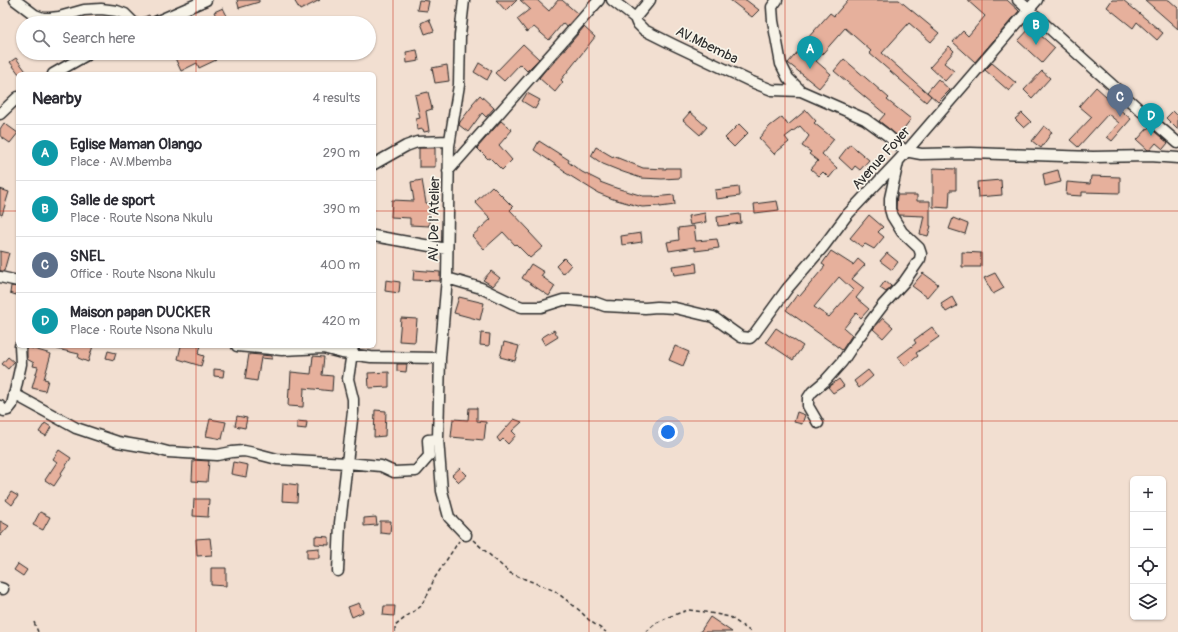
<!DOCTYPE html>
<meta charset="utf-8">
<style>
:root{--surface:#fff;--page:#f7f7f7;--text:#2b2b33;--muted:#7c7c81;--line:#e1e1e2;--accent:#c8321e}
body{margin:0;font-family:Pangolin,sans-serif;background:var(--page);color:var(--text)}
.controls{position:absolute;right:12px;bottom:12px;display:grid;overflow:hidden;border-radius:6px;box-shadow:0 1px 3px #0004}
.controls button{width:36px;height:36px;display:grid;place-items:center;padding:0;border:0;border-bottom:1px solid var(--line);background:var(--surface);color:var(--text);font:20px sans-serif}
.you{position:absolute;left:668px;top:432px;width:14px;height:14px;margin:-10px;border:3px solid #fff;border-radius:50%;background:#1a73e8;box-shadow:0 0 0 6px #1a73e833}
.badge{display:grid;place-items:center;width:26px;height:26px;border-radius:50%;background:var(--accent);color:#fff;font-size:13px;font-weight:700}
.pin{position:absolute;translate:-50% -33px;filter:drop-shadow(0 1px 2px #0008)}
.pin::after{content:'';position:absolute;top:21px;width:14px;height:12px;background:inherit;clip-path:polygon(0 0,100% 0,50% 100%)}
.list{margin:0;padding:0;list-style:none}
h2{display:flex;justify-content:space-between;align-items:center;height:52px;margin:0;padding:0 16px;font-size:17px}
h2 small{font-size:13px;font-weight:400;color:var(--muted)}
.list li{display:grid;grid-template-columns:26px 1fr auto;gap:12px;align-items:center;box-sizing:border-box;height:56px;padding:0 16px;border-top:1px solid var(--line)}
.list b{display:block;font-size:15px;white-space:nowrap}
.list p{margin:0;font-size:13px;white-space:nowrap;color:var(--muted)}
.list em{font-size:13px;font-style:normal;color:var(--muted)}
.icon{flex:none;width:22px;height:22px;fill:none;stroke:currentColor;stroke-width:2;stroke-linecap:round;stroke-linejoin:round}
.map{position:relative;flex:none;width:1178px;height:632px;overflow:hidden}
.search{position:absolute;background:var(--surface);box-shadow:0 1px 3px #0004;left:16px;top:16px;width:360px;height:44px;display:flex;align-items:center;gap:10px;box-sizing:border-box;padding:0 14px;border-radius:22px;color:var(--muted);font-size:15px}
.panel{position:absolute;background:var(--surface);box-shadow:0 1px 3px #0004;left:16px;top:72px;width:360px;height:276px;border-radius:6px}
.map>svg:first-child{display:block}
.building{fill:#e6b09c;stroke:#2b2b2b;fill-rule:evenodd}
.lines{fill:none;stroke-linecap:round;stroke-linejoin:round}
.minor-casing{stroke:#2b2b2b;stroke-width:13}
.path{stroke:#2b2b2b;stroke-width:1.5;stroke-dasharray:4 3;stroke-linecap:butt}
.minor{stroke:#f7f3e8;stroke-width:10}
.grid{fill:none;stroke:#c8321e;stroke-width:1;stroke-opacity:0.55}
.labels{text-anchor:middle;dominant-baseline:central;stroke-width:3.5;stroke-linejoin:round;paint-order:stroke}
.street-label{font-size:14px;fill:#2b2b2b;stroke:#f7f3e8}
</style>
<div class="map">
<svg width="1178" height="632" viewBox="0 0 1178 632">
<rect width="100%" height="100%" fill="#f2dfd1"/>
<filter id="ink" filterUnits="userSpaceOnUse"><feTurbulence type="fractalNoise" baseFrequency=".025" numOctaves="2"/><feDisplacementMap in="SourceGraphic" scale="8" xChannelSelector="R" yChannelSelector="G"/><feConvolveMatrix kernelMatrix="1 2 1 2 8 2 1 2 1" color-interpolation-filters="sRGB"/></filter>
<g filter="url(#ink)">
<path class="building" d="M 237,0 L 259,0 L 259,2 L 239,8 Z
M 294,0 L 320,0 L 300,10 Z
M 419,0 L 429,1 L 427,11 L 417,10 Z
M 496,0 L 517,0 L 506,11 Z
M 520,0 L 537,0 L 549,11 L 558,0 L 562,0 L 578,14 L 567,26 L 563,23 L 549,40 L 534,27 L 527,32 L 517,19 L 530,9 Z
M 730,0 L 746,0 L 759,10 L 752,17 Z
M 848,0 L 899,0 L 939,33 L 931,42 L 909,23 L 882,53 L 931,96 L 926,102 L 869,53 L 871,51 L 845,28 L 816,61 L 831,74 L 819,88 L 788,63 L 807,41 L 806,40 L 830,13 L 834,16 Z
M 967,0 L 1007,0 L 1019,11 L 975,62 L 953,42 L 963,31 L 968,36 L 985,16 Z
M 1112,0 L 1123,0 L 1163,33 L 1157,40 L 1137,22 L 1133,28 L 1107,7 Z
M 1145,0 L 1169,0 L 1178,8 L 1178,29 Z
M 223,8 L 227,16 L 218,20 L 214,12 Z
M 149,15 L 150,17 L 148,19 L 147,23 L 140,23 L 139,19 Z
M 429,19 L 434,31 L 425,34 L 421,23 Z
M 584,27 L 595,37 L 561,80 L 563,82 L 555,92 L 539,78 L 547,68 L 548,69 Z
M 1031,27 L 1055,48 L 1042,63 L 1018,41 Z
M 523,44 L 539,59 L 527,71 L 520,64 L 504,81 L 495,73 Z
M 949,46 L 954,51 L 944,63 L 954,71 L 945,81 L 930,67 Z
M 417,50 L 419,61 L 407,63 L 406,52 Z
M 185,53 L 186,53 L 188,56 L 196,53 L 212,53 L 216,60 L 199,68 L 197,63 L 181,71 L 175,58 Z
M 16,58 L 28,74 L 19,74 L 10,62 Z
M 844,59 L 889,98 L 887,100 L 911,119 L 898,136 L 879,121 L 885,114 L 834,71 Z
M 479,63 L 492,71 L 487,80 L 474,72 Z
M 992,63 L 1016,83 L 1009,91 L 985,70 Z
M 447,65 L 449,81 L 435,83 L 432,68 Z
M 1042,71 L 1050,78 L 1032,98 L 1024,90 Z
M 938,79 L 950,90 L 938,102 L 927,92 Z
M 1096,87 L 1107,97 L 1106,98 L 1131,119 L 1112,141 L 1107,137 L 1119,123 L 1108,114 L 1078,147 L 1070,140 L 1092,117 L 1079,106 Z
M 428,92 L 432,109 L 426,111 L 429,131 L 424,132 L 423,129 L 417,130 L 416,119 L 420,118 L 415,95 Z
M 527,93 L 540,100 L 535,109 L 522,101 Z
M 480,95 L 494,108 L 486,117 L 482,113 L 468,132 L 459,125 L 460,122 L 473,105 L 472,104 Z
M 806,110 L 816,121 L 814,123 L 834,139 L 822,154 L 837,168 L 829,178 L 823,172 L 819,176 L 811,169 L 818,161 L 809,154 L 811,152 L 802,146 L 809,136 L 800,126 L 785,137 L 789,142 L 774,154 L 759,138 L 770,126 L 782,117 L 788,125 Z
M 1173,111 L 1178,116 L 1178,130 L 1166,118 Z
M 690,112 L 707,127 L 700,135 L 683,120 Z
M 1022,113 L 1031,122 L 1024,128 L 1015,119 Z
M 501,121 L 512,130 L 499,145 L 512,160 L 502,170 L 490,158 L 488,159 L 477,148 Z
M 4,123 L 18,133 L 10,143 L 0,136 L 0,129 Z
M 739,124 L 748,133 L 734,147 L 725,138 Z
M 1044,126 L 1052,132 L 1041,148 L 1032,141 Z
M 1149,127 L 1168,143 L 1163,149 L 1156,143 L 1150,150 L 1148,150 L 1137,140 Z
M 539,141 L 569,160 L 568,162 L 582,172 L 600,181 L 600,182 L 616,188 L 643,196 L 654,196 L 654,197 L 674,195 L 675,205 L 660,207 L 660,206 L 642,207 L 613,199 L 598,193 L 564,172 L 565,171 L 534,150 Z
M 850,144 L 869,160 L 860,170 L 855,166 L 852,170 L 839,158 Z
M 596,147 L 613,157 L 613,156 L 643,168 L 666,169 L 666,168 L 680,168 L 680,178 L 662,179 L 641,178 L 623,172 L 603,164 L 591,156 Z
M 419,148 L 435,148 L 435,167 L 419,167 Z
M 933,168 L 956,169 L 956,190 L 950,190 L 949,208 L 933,207 Z
M 1058,170 L 1061,182 L 1045,186 L 1043,174 Z
M 1091,176 L 1120,177 L 1120,193 L 1082,192 L 1082,196 L 1066,195 L 1067,182 L 1090,184 Z
M 422,180 L 426,203 L 429,203 L 429,226 L 410,225 L 410,218 L 391,217 L 392,200 L 414,201 L 411,182 Z
M 1001,180 L 1002,195 L 978,197 L 977,182 Z
M 492,186 L 513,207 L 510,210 L 530,231 L 529,232 L 543,247 L 530,258 L 516,244 L 515,245 L 503,232 L 484,249 L 472,236 L 491,219 L 475,202 Z
M 739,187 L 740,196 L 716,199 L 715,190 Z
M 0,189 L 9,192 L 2,215 L 0,214 Z
M 897,195 L 917,195 L 917,201 L 930,201 L 930,226 L 931,226 L 928,236 L 920,234 L 924,216 L 899,215 L 896,208 Z
M 777,201 L 779,210 L 755,213 L 754,204 Z
M 705,213 L 706,222 L 690,225 L 688,216 Z
M 740,214 L 741,223 L 718,226 L 717,217 Z
M 869,215 L 883,227 L 878,232 L 884,237 L 874,249 L 865,244 L 862,247 L 850,238 Z
M 953,218 L 968,224 L 965,234 L 949,229 Z
M 694,226 L 696,241 L 717,239 L 719,248 L 695,251 L 695,247 L 669,251 L 667,242 L 679,240 L 678,228 Z
M 641,233 L 642,242 L 622,245 L 621,236 Z
M 0,251 L 9,253 L 4,271 L 0,271 Z
M 831,251 L 853,265 L 858,259 L 865,265 L 852,279 L 864,288 L 856,298 L 869,309 L 861,318 L 856,313 L 844,328 L 852,335 L 842,350 L 786,310 L 797,295 L 800,296 L 825,266 L 822,264 ZM 839,277 L 853,290 L 829,317 L 814,307 Z
M 962,252 L 981,253 L 981,267 L 962,267 Z
M 887,253 L 898,262 L 892,270 L 880,261 Z
M 564,258 L 571,265 L 563,274 L 556,266 Z
M 696,263 L 697,272 L 674,275 L 672,266 Z
M 531,264 L 544,272 L 541,276 L 555,286 L 549,296 L 522,278 Z
M 414,270 L 440,272 L 440,281 L 413,280 Z
M 491,271 L 500,278 L 493,286 L 483,280 Z
M 923,273 L 938,284 L 927,297 L 912,286 Z
M 995,273 L 1004,288 L 993,294 L 984,278 Z
M 386,280 L 400,282 L 399,293 L 385,291 Z
M 885,281 L 891,286 L 886,292 L 880,288 Z
M 11,286 L 18,287 L 16,295 L 10,293 Z
M 459,297 L 484,303 L 480,320 L 454,313 Z
M 952,297 L 957,306 L 946,312 L 941,304 Z
M 401,318 L 417,319 L 415,342 L 399,341 Z
M 883,318 L 893,327 L 883,338 L 873,329 Z
M 932,327 L 939,337 L 916,353 L 918,356 L 905,366 L 898,357 L 916,343 L 914,340 Z
M 776,328 L 803,346 L 793,360 L 766,342 Z
M 554,330 L 558,337 L 545,345 L 541,338 Z
M 481,333 L 490,334 L 489,346 L 480,345 Z
M 504,342 L 519,346 L 515,361 L 500,357 Z
M 57,346 L 93,346 L 88,362 L 78,358 L 79,354 L 57,349 Z
M 181,346 L 201,346 L 198,354 L 204,356 L 201,366 L 178,359 Z
M 675,346 L 689,352 L 683,366 L 669,360 Z
M 27,347 L 51,354 L 44,379 L 48,380 L 45,391 L 32,388 L 38,367 L 33,366 L 34,363 L 27,359 Z
M 108,351 L 116,353 L 114,360 L 106,358 Z
M 249,354 L 272,356 L 272,359 L 261,358 L 257,381 L 245,379 Z
M 313,356 L 324,357 L 322,375 L 333,376 L 332,391 L 304,388 L 303,407 L 288,406 L 289,388 L 290,389 L 291,372 L 311,374 Z
M 8,357 L 14,362 L 8,369 L 2,364 Z
M 397,364 L 407,364 L 406,372 L 397,371 Z
M 214,369 L 224,370 L 223,377 L 214,376 Z
M 868,370 L 873,376 L 859,388 L 854,381 Z
M 389,372 L 389,387 L 369,388 L 368,373 Z
M 839,379 L 844,386 L 833,393 L 828,387 Z
M 469,408 L 477,408 L 477,421 L 486,422 L 484,440 L 451,437 L 453,419 L 468,420 Z
M 375,410 L 386,411 L 385,436 L 374,437 Z
M 797,412 L 805,415 L 802,424 L 794,422 Z
M 237,416 L 247,418 L 245,428 L 235,426 Z
M 210,419 L 226,422 L 222,439 L 206,436 Z
M 514,419 L 522,422 L 512,431 L 516,435 L 508,444 L 503,439 L 500,442 L 497,438 Z
M 297,421 L 307,422 L 306,429 L 297,428 Z
M 45,423 L 51,427 L 46,436 L 39,432 Z
M 59,450 L 71,458 L 61,473 L 62,474 L 54,486 L 45,480 L 57,462 L 53,459 Z
M 193,460 L 209,461 L 207,482 L 192,481 Z
M 233,462 L 248,465 L 246,477 L 231,474 Z
M 460,468 L 467,475 L 459,482 L 452,475 Z
M 283,483 L 298,485 L 297,502 L 282,501 Z
M 11,492 L 18,496 L 12,505 L 6,500 Z
M 194,499 L 209,499 L 208,517 L 193,516 Z
M 40,512 L 50,517 L 43,530 L 33,525 Z
M 376,517 L 377,525 L 364,526 L 364,518 Z
M 0,521 L 9,526 L 0,536 Z
M 380,521 L 391,521 L 390,534 L 380,533 Z
M 315,536 L 329,537 L 329,545 L 315,544 Z
M 210,538 L 212,555 L 197,556 L 196,539 Z
M 319,548 L 319,558 L 307,558 L 307,549 Z
M 18,564 L 27,570 L 23,576 L 14,570 Z
M 211,568 L 226,568 L 226,586 L 211,585 Z
M 359,603 L 363,612 L 352,617 L 348,607 Z
M 384,606 L 395,606 L 394,616 L 383,615 Z
M 710,617 L 732,632 L 700,632 Z"/>
<g class="lines">
<g class="minor-casing">
<path id="minor" d="M 15,0 L 35,15 L 43,18 L 50,18 L 59,17 L 84,10 L 101,9 L 117,11 L 125,14 L 134,23
M 464,0 L 460,35 L 459,85 L 449,146 L 447,278 L 440,358 L 438,439 L 442,491 L 449,517 L 466,535
M 612,0 L 635,18 L 637,23 L 644,30 L 674,45 L 752,82 L 772,90 L 801,91
M 777,0 L 772,7 L 773,21 L 781,64 L 788,78 L 801,91 L 865,119 L 887,135 L 905,151 L 921,154 L 971,153 L 1093,157 L 1150,156 L 1178,158
M 1018,0 L 1150,119 L 1178,143
M 635,18 L 650,0
M 153,23 L 206,0
M 53,74 L 90,53
M 0,114 L 18,97
M 374,164 L 406,146 L 417,142 L 450,141
M 448,171 L 599,0
M 374,236 L 447,249
M 0,277 L 18,281
M 447,278 L 481,288 L 512,303 L 522,307 L 541,307 L 563,300 L 572,300 L 594,302 L 605,306 L 645,308 L 657,307 L 675,308 L 713,317 L 741,337 L 750,338 L 755,333 L 787,289 L 823,247 L 847,215 L 899,160 L 1037,0
M 237,346 L 282,350 L 323,348 L 342,353 L 371,357 L 440,358
M 14,394 L 76,428 L 118,442 L 153,448 L 168,452 L 217,455 L 232,452 L 244,451 L 254,453 L 277,459 L 347,463 L 381,466 L 394,472 L 416,471 L 429,456 L 428,440 L 438,439
M 0,406 L 4,411 L 8,410 L 12,405 L 21,364 L 20,346
M 818,423 L 808,406 L 808,398 L 812,392 L 825,381 L 842,362 L 858,338 L 883,305 L 904,282 L 920,259 L 921,254 L 919,248 L 902,232 L 892,216 L 890,209 L 890,198 L 898,162
M 338,571 L 340,523 L 353,411 L 353,399 L 348,379 L 353,346
M 0,588 L 3,589"/>
</g>
<path class="path" d="M 473,540 L 510,573 L 555,591 L 579,610 L 590,621 L 606,632
M 34,622 L 38,632
M 395,632 L 395,626 L 407,616 L 420,607 L 428,594 L 434,579 L 459,541
M 646,632 L 656,623 L 671,616 L 688,610 L 705,612 L 730,617 L 751,632"/>
<use href="#minor" class="minor"/>
</g>
</g>
<path class="grid" d="M 196,0 L 196,23M 393,0 L 393,632M 589,0 L 589,632M 785,0 L 785,632M 982,0 L 982,632M 196,53 L 196,74M 0,211 L 18,211M 374,211 L 1178,211M 196,346 L 196,632M 0,421 L 1178,421"/>
<g class="labels">
<g class="street-label">
<text transform="translate(707 45) rotate(26)">AV.Mbemba</text>
<text transform="translate(881 158) rotate(-48)">Avenue Foyer</text>
<text transform="translate(434 219) rotate(-89)">AV. De l'Atelier</text>
</g>
</g>
</svg>
<div class="controls">
<button>+</button>
<button>−</button>
<button><svg class="icon" aria-label="locate" viewBox="0 0 24 24"><circle cx="12" cy="12" r="6"/><path d="M12 2v4M12 18v4M2 12h4M18 12h4"/></svg></button>
<button><svg class="icon" aria-label="layers" viewBox="0 0 24 24"><path d="M12 4l9 5-9 5-9-5zM3 14l9 5 9-5"/></svg></button>
</div>
<div class="you"></div>
<div class="pin badge" style="left:810px;top:69px;background:#0f9aa8">A</div>
<div class="pin badge" style="left:1036px;top:45px;background:#0f9aa8">B</div>
<div class="pin badge" style="left:1120px;top:117px;background:#5c6f8a">C</div>
<div class="pin badge" style="left:1151px;top:136px;background:#0f9aa8">D</div>
<div class="search"><svg class="icon" aria-label="search" viewBox="0 0 24 24"><circle cx="10" cy="10" r="6"/><path d="M15 15l6 6"/></svg>Search here</div>
<section class="panel">
<h2>Nearby<small>4 results</small></h2>
<ul class="list">
<li><span class="badge" style="background:#0f9aa8">A</span><div><b>Eglise Maman Olango</b><p>Place · AV.Mbemba</p></div><em>290 m</em></li>
<li><span class="badge" style="background:#0f9aa8">B</span><div><b>Salle de sport</b><p>Place · Route Nsona Nkulu</p></div><em>390 m</em></li>
<li><span class="badge" style="background:#5c6f8a">C</span><div><b>SNEL</b><p>Office · Route Nsona Nkulu</p></div><em>400 m</em></li>
<li><span class="badge" style="background:#0f9aa8">D</span><div><b>Maison papan DUCKER</b><p>Place · Route Nsona Nkulu</p></div><em>420 m</em></li>
</ul>
</section>
</div>
